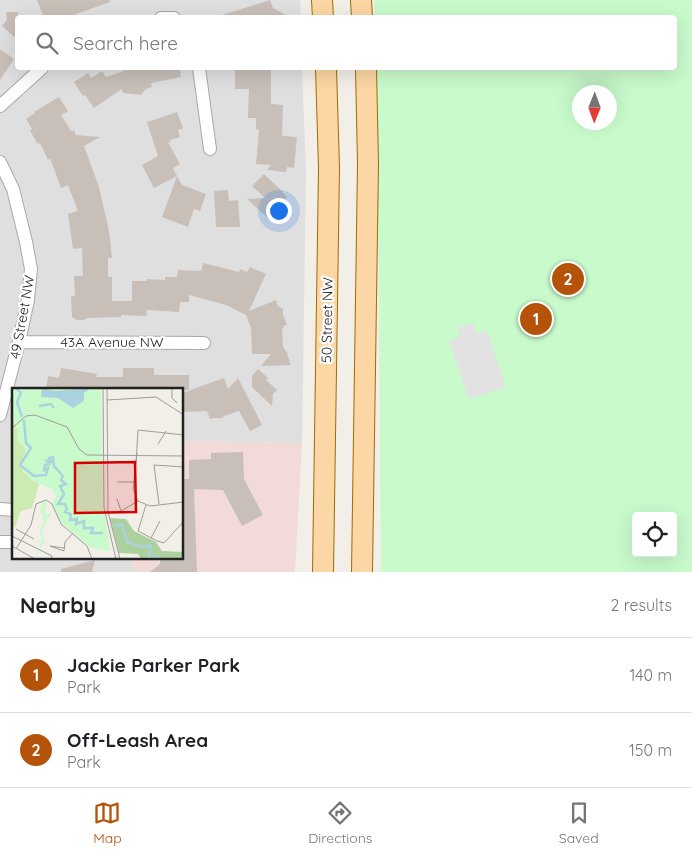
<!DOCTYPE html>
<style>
:root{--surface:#fff;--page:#f2f2f2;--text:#202124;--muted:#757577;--line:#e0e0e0;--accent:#b45309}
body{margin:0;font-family:Quicksand,sans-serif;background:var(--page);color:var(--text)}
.controls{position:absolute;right:15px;bottom:15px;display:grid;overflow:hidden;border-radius:5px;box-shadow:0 5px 20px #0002}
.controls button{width:45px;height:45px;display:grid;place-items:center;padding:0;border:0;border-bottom:1px solid var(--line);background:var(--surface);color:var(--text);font:25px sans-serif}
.compass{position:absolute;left:572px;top:85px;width:45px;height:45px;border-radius:50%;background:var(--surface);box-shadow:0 5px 20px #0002;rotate:181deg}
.you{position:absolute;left:278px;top:210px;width:18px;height:18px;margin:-12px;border:4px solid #fff;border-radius:50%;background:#1a73e8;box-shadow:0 0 0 8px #1a73e833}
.badge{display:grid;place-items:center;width:32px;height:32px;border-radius:50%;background:var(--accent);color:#fff;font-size:16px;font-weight:700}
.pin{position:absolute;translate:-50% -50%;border:2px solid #fff;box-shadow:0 1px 5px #0006}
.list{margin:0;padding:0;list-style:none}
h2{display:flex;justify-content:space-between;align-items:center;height:65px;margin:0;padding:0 20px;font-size:21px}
h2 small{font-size:16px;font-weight:400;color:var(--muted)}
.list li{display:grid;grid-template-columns:32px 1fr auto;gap:15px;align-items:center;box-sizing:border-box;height:75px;padding:0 20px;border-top:1px solid var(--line)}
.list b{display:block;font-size:19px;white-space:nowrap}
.list p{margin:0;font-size:16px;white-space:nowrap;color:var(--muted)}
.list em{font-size:16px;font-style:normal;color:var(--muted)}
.icon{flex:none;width:28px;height:28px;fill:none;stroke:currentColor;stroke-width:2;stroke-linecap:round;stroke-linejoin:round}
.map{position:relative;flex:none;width:692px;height:572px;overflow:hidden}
.search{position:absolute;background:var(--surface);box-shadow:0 5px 20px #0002;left:15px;right:15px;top:15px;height:55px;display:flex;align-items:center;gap:12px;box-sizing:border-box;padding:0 18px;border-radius:5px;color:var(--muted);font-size:19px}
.sheet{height:215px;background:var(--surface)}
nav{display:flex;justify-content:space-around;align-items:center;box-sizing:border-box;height:70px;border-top:1px solid var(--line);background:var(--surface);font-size:14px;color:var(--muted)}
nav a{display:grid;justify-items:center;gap:2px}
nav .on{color:var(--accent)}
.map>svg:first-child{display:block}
.residential{fill:#e0dfdf}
.commercial{fill:#f2dad9}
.park{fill:#c8facc;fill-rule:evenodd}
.parking{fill:#e2e2e2}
.building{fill:#c7bfb8}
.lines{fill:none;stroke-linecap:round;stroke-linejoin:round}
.street-casing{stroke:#a9a9a9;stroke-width:14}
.primary-casing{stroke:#a06b00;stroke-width:22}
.street{stroke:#fff;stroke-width:12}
.primary{stroke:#fcd6a4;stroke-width:20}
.labels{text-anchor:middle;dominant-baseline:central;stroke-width:4.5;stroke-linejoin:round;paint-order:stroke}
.street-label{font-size:14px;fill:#222;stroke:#fff}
.inset-river{fill:none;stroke:#aad3df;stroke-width:2.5}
.inset-road{fill:none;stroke:#9f9d99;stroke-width:1}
.view{fill:#d40000;fill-opacity:0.15;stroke:#d40000;stroke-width:2.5}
.inset-edge{fill:none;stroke:#222;stroke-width:2.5}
</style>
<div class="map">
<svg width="692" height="572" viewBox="0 0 692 572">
<rect width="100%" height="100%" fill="#f2efe9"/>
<path class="residential" d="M 0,0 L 300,0 L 301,17 L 18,18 L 18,68 L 302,68 L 306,172 L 302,443 L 183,441 L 182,390 L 14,390 L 14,558 L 134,558 L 134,572 L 0,572 Z"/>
<path class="commercial" d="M 183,441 L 302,443 L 295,572 L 134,572 L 134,558 L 182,558 Z"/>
<path class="park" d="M 374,0 L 692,0 L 692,572 L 381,572 L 377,68 L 674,68 L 674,18 L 375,17 ZM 580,92 L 610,92 L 610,122 L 580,122 ZM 636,516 L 673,516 L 673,553 L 636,553 Z"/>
<path class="parking" d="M 473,323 L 477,334 L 487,331 L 506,387 L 469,399 L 449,341 L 460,337 L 457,328 Z"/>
<path class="building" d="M 37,0 L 110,0 L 110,2 L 76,14 L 77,18 L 44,18 Z
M 270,0 L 273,8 L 291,18 L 222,18 L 222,15 Z
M 6,12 L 18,12 L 18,40 L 2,26 L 7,20 Z
M 0,49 L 14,59 L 0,80 Z
M 123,68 L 180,68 L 181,77 L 151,83 L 152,87 L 146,89 L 141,95 L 123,93 L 122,89 L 94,108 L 85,95 L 83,96 L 74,82 L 88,73 L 91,78 L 102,71 L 106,77 L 124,71 Z
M 235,70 L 271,70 L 271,104 L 283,105 L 282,136 L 297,137 L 294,168 L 287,167 L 286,172 L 267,170 L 271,165 L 256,164 L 259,130 L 256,129 L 256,118 L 248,118 L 249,89 L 235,89 Z
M 59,97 L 68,111 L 61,115 L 71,131 L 74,130 L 76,135 L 100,137 L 84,146 L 99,187 L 109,231 L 112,258 L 108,258 L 108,277 L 112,277 L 112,301 L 132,301 L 132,281 L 147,281 L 147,279 L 165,280 L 165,277 L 177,277 L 178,270 L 201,271 L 203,263 L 239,272 L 240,269 L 247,272 L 250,267 L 266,274 L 249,311 L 276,300 L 278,306 L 283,309 L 283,315 L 287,325 L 283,326 L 284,328 L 282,329 L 283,347 L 288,354 L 287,354 L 291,365 L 261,366 L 271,354 L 252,354 L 251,328 L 246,315 L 226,305 L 189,295 L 189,302 L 180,302 L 179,312 L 147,310 L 146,316 L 121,315 L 121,317 L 88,318 L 83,320 L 77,320 L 72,317 L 71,296 L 75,296 L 74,276 L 83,276 L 82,248 L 73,249 L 68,214 L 78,211 L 68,185 L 61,188 L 50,158 L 48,160 L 40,143 L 38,144 L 30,131 L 32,129 L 26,119 L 35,113 L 34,112 Z
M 177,112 L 183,128 L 178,130 L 180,137 L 170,140 L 171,142 L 168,142 L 180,164 L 173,168 L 177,176 L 154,188 L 142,165 L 158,156 L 147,122 Z
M 264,174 L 283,192 L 282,192 L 287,197 L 285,199 L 286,203 L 283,207 L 283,213 L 279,216 L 275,216 L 271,221 L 247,199 L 265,198 L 252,186 Z
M 177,176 L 182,185 L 206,194 L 200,211 L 194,209 L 188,227 L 162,217 Z
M 228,190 L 229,201 L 238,200 L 240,227 L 216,227 L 214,191 Z
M 61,368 L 97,374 L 96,377 L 123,377 L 123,368 L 154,368 L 154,375 L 189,375 L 189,390 L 46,390 L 48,376 L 59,378 Z
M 258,369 L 268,378 L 266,380 L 277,390 L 273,394 L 272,406 L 252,387 L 252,376 Z
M 224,378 L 228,389 L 238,378 L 262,425 L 250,431 L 239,411 L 224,416 L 222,418 L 215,418 L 210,419 L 207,411 L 182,412 L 182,393 Z
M 243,452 L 244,479 L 263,515 L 242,526 L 223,490 L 194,489 L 197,572 L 150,572 L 160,564 L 160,558 L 182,558 L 182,479 L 189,479 L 189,460 L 211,459 L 211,453 Z
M 95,560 L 92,572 L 61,572 L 61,569 Z"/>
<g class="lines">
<g class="street-casing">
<path id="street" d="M 161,18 L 174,18
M 199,68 L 210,149
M 0,106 L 42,68
M 0,162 L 13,189 L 26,242 L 31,269 L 28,300 L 19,342 L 0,415
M 19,342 L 204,343
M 0,509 L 14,510
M 0,542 L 14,542"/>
</g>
<g class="primary-casing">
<path id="primary" d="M 322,0 L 323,18
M 361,0 L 362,18
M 323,572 L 329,168 L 326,68
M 362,572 L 368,164 L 366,68"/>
</g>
<use href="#street" class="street"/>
<use href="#primary" class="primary"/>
</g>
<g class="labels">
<g class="street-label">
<text transform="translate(22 317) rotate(-80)">49 Street NW</text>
<text transform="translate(327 320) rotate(-89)">50 Street NW</text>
<text x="112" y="342">43A Avenue NW</text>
</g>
</g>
<g transform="translate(12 388)">
<rect width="171" height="171" fill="#f2efe9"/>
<path d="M 0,28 L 14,62 L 9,76 L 20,92 L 27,96 L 20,120 L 9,123 L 3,139 L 0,138 Z" fill="#cdebb0"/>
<path d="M 98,130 L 114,131 L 122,143 L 144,154 L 150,163 L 171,164 L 171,171 L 129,171 L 126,166 L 107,165 Z" fill="#add19e"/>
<path d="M 0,0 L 89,0 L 91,117 L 98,163 L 79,160 L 49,134 L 40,114 L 44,109 L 42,102 L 20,92 L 11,84 L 9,76 L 14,62 L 6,53 L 5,35 L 0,28 ZM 31,113 L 34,114 L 33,127 L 39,125 L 30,142 L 32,154 L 37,157 L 31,155 L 23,169 L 30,154 L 24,152 L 30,152 L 28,142 L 32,133 L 28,122 Z" fill="#c8facc"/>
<path d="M 30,0 L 43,3 L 79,0 L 72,5 L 72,13 L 61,20 L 46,10 L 29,9 Z" fill="#aad3df"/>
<path class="inset-river" d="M 4,0 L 9,5 L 5,14 L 10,29M 27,18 L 39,16 L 42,20M 12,32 L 14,55 L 19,60 L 8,77 L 22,88 L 34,87 L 36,80 L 32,82 L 33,77 L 37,76 L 35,73 L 39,74 L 37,70 L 41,69 L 42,78 L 51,88M 51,88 L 49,92 L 54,96 L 48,98 L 52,106 L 46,116 L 53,116 L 55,121 L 53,124 L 59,126 L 58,132 L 65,131 L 64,136 L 72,133 L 72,140 L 81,140 L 79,145 L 91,145M 103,138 L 110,136 L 115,154 L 130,159 L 139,157 L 137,169 L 149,170"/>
<path class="inset-road" d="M 91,0 L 92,120 L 104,171M 95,0 L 96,124 L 108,171M 160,0 L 160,10 L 165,15M 95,12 L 144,9 L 172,27M 0,40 L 14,28 L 23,27 L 55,39 L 67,61 L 75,67 L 172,68M 146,56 L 154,43M 125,65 L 121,101 L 126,113M 124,75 L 126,42 L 172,47M 105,94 L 122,94M 105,111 L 109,123 L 126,113 L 138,118 L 172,114M 147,116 L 142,77 L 172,79M 134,117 L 126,143 L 145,153 L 152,155 L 172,133M 4,141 L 22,151M 0,148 L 40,168 L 39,171M 139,150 L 148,133M 0,158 L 23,171M 52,160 L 38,158 L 52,163 L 53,154 L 61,145M 4,161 L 19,137 L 24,116 L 34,112 L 40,116 L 49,136 L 75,158 L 80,171"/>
<path class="view" d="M 123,74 L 124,124 L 63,125 L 63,75 Z"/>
<rect width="171" height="171" class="inset-edge"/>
</g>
</svg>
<div class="controls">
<button><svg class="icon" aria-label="locate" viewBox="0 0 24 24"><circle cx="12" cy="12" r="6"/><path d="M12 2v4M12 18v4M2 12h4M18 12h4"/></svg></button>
</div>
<svg class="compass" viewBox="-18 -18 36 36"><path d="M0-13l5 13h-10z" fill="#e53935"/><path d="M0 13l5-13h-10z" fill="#757577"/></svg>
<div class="you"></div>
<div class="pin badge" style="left:536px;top:319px">1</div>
<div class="pin badge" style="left:568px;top:279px">2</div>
<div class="search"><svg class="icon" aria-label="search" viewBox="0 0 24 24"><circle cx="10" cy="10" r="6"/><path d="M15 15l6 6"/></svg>Search here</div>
</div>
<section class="sheet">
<h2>Nearby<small>2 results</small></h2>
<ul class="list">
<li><span class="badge">1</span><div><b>Jackie Parker Park</b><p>Park</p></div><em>140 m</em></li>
<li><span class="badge">2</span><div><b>Off-Leash Area</b><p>Park</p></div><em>150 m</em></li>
</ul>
</section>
<nav>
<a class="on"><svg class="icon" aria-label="map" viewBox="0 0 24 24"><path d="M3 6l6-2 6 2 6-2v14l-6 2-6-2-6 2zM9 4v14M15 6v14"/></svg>Map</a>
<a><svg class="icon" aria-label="directions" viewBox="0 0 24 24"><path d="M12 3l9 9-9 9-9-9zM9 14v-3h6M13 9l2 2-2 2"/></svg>Directions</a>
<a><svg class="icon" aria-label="saved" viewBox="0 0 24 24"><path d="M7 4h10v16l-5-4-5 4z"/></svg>Saved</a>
</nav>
